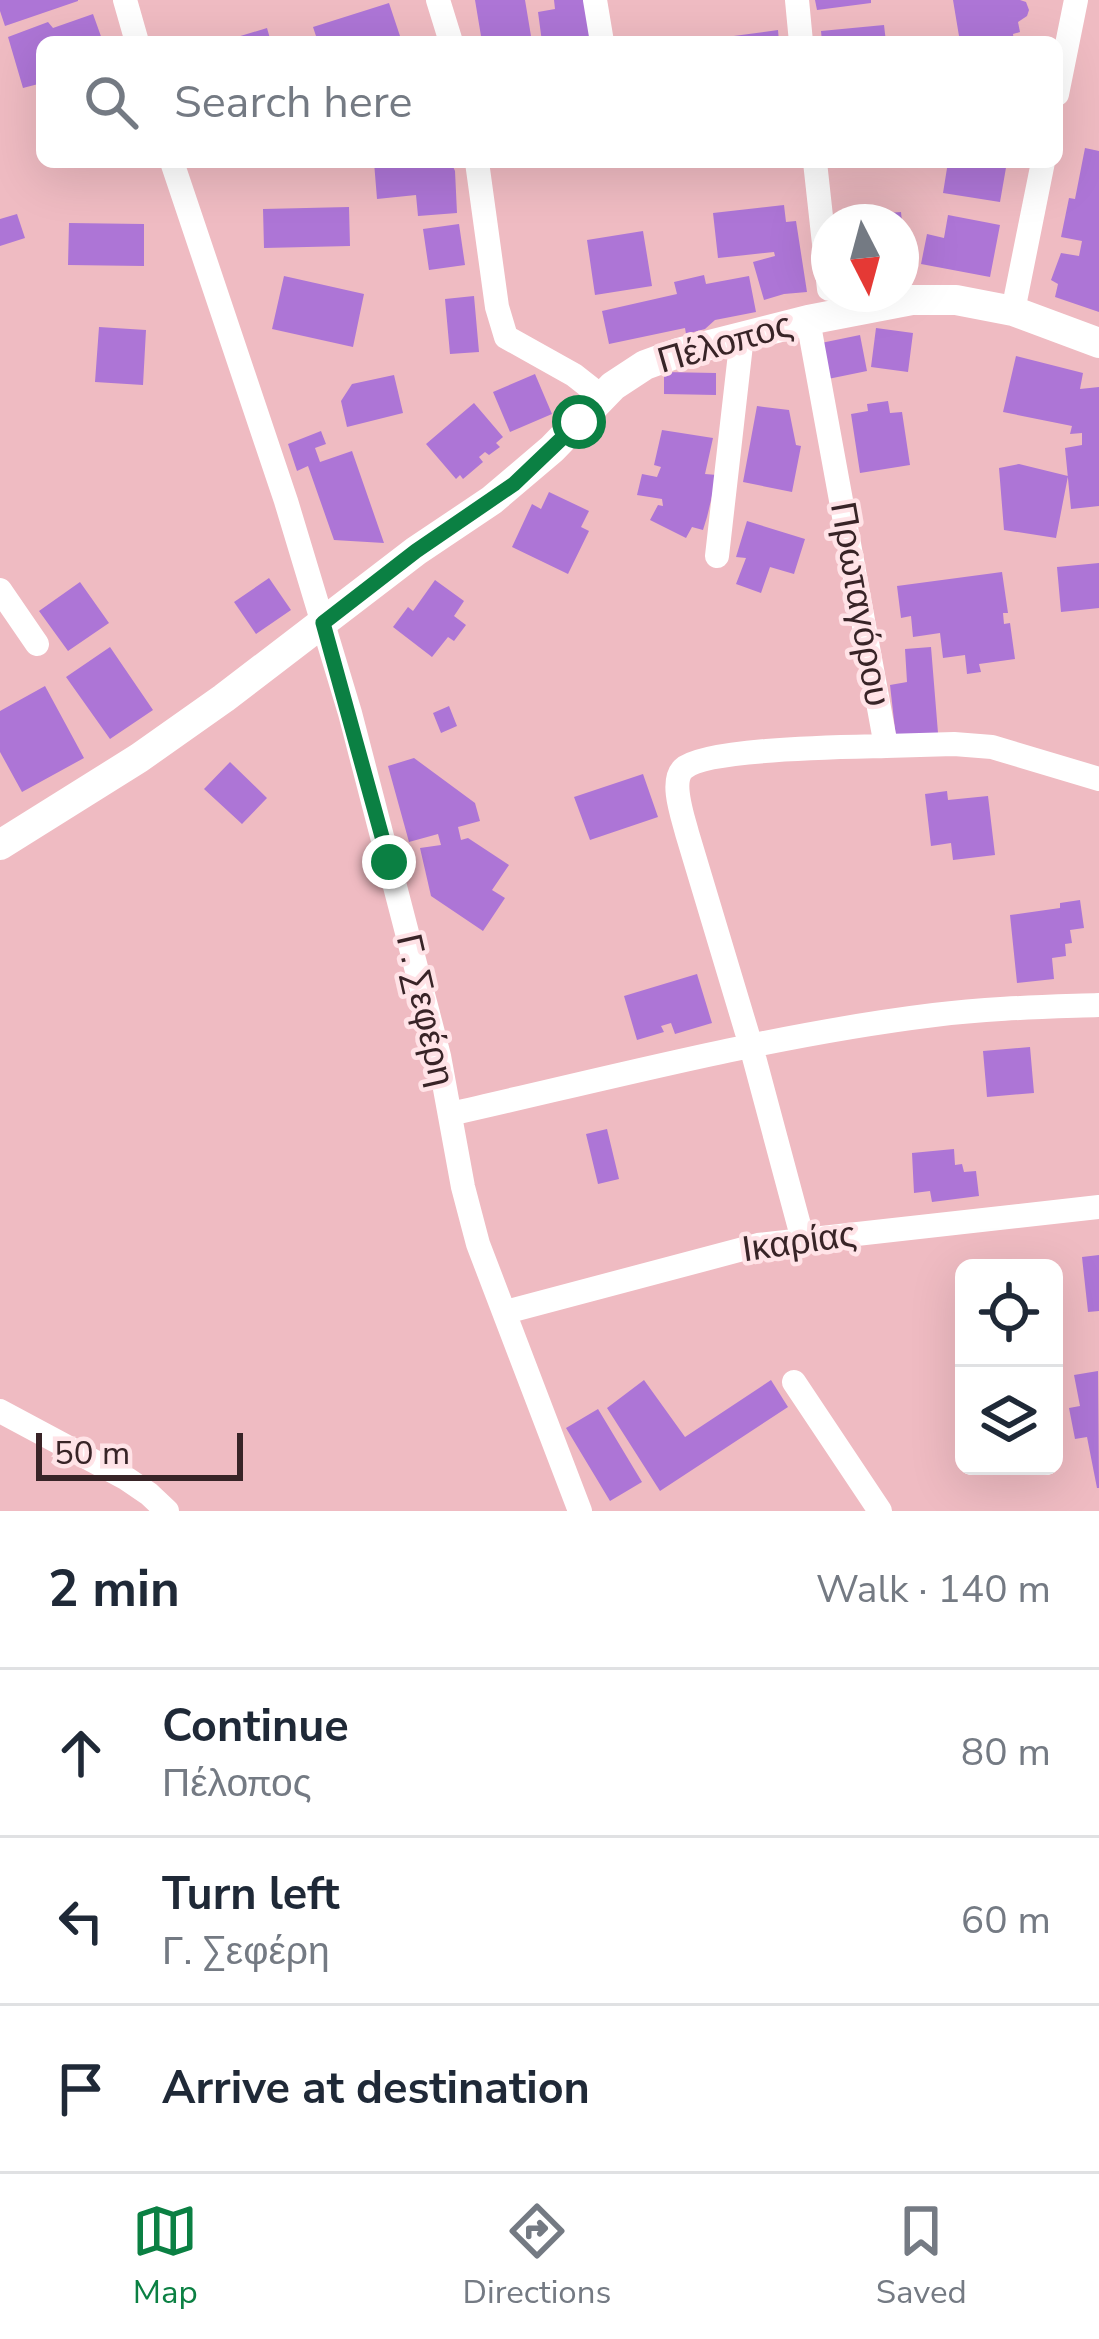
<!DOCTYPE html>
<meta charset="utf-8">
<style>
:root{--surface:#fff;--page:#f6f6f7;--text:#1f2937;--muted:#747a83;--line:#e0e1e3;--accent:#0b8043}
body{margin:0;font-family:"Nunito Sans",sans-serif;background:var(--page);color:var(--text)}
.controls{position:absolute;right:36px;bottom:36px;display:grid;overflow:hidden;border-radius:18px;box-shadow:0 12px 48px #0002}
.controls button{width:108px;height:108px;display:grid;place-items:center;padding:0;border:0;border-bottom:3px solid var(--line);background:var(--surface);color:var(--text);font:60px sans-serif}
.compass{position:absolute;left:811px;top:204px;width:108px;height:108px;border-radius:50%;background:var(--surface);box-shadow:0 12px 48px #0002;rotate:174deg}
.scale{position:absolute;left:36px;bottom:30px;width:207px;box-sizing:border-box;padding-left:12px;border:6px solid #382427;border-top:0;font-size:33px;line-height:42px;white-space:nowrap;color:#382427;-webkit-text-stroke:9px #ffe3e7;paint-order:stroke}
.stop{position:absolute;width:36px;height:36px;margin:-27px;border:9px solid #0b8043;border-radius:50%;background:#fff}
.stop.end{background:#0b8043;border-color:#fff;box-shadow:0 3px 12px #0008}
.list{margin:0;padding:0;list-style:none}
h2{display:flex;justify-content:space-between;align-items:center;height:156px;margin:0;padding:0 48px;font-size:51px}
h2 small{font-size:39px;font-weight:400;color:var(--muted)}
.list li{display:grid;grid-template-columns:78px 1fr auto;gap:36px;align-items:center;box-sizing:border-box;height:168px;padding:0 48px;border-top:3px solid var(--line)}
.list b{display:block;font-size:45px;white-space:nowrap}
.list p{margin:0;font-size:39px;white-space:nowrap;color:var(--muted)}
.list em{font-size:39px;font-style:normal;color:var(--muted)}
.icon{flex:none;width:66px;height:66px;fill:none;stroke:currentColor;stroke-width:2;stroke-linecap:round;stroke-linejoin:round}
.map{position:relative;flex:none;width:1099px;height:1511px;overflow:hidden}
.search{position:absolute;background:var(--surface);box-shadow:0 12px 48px #0002;left:36px;right:36px;top:36px;height:132px;display:flex;align-items:center;gap:30px;box-sizing:border-box;padding:0 42px;border-radius:18px;color:var(--muted);font-size:45px}
.sheet{height:660px;background:var(--surface)}
nav{display:flex;justify-content:space-around;align-items:center;box-sizing:border-box;height:168px;border-top:3px solid var(--line);background:var(--surface);font-size:33px;color:var(--muted)}
nav a{display:grid;justify-items:center;gap:6px}
nav .on{color:var(--accent)}
.map>svg:first-child{display:block}
.building{fill:#ad75d6}
.lines{fill:none;stroke-linecap:round;stroke-linejoin:round}
.minor{stroke:#fff;stroke-width:24}
.tertiary{stroke:#fff;stroke-width:30}
.route{stroke:#0b8043;stroke-width:15}
.labels{text-anchor:middle;dominant-baseline:central;stroke-width:9;stroke-linejoin:round;paint-order:stroke}
.street-label{font-size:36px;fill:#382427;stroke:#ffe3e7}
</style>
<div class="map">
<svg width="1099" height="1511" viewBox="0 0 1099 1511">
<rect width="100%" height="100%" fill="#efbbc2"/>
<path class="building" d="M 0,0 L 78,0 L 78,1 L 5,26 L 0,11 Z
M 475,0 L 525,0 L 532,42 L 482,42 Z
M 554,0 L 587,0 L 593,42 L 542,42 L 538,12 L 555,9 Z
M 815,0 L 871,0 L 871,3 L 817,10 Z
M 953,0 L 1020,0 L 1026,2 L 1029,10 L 1027,16 L 1018,22 L 1020,32 L 1013,34 L 1014,42 L 960,42 Z
M 389,3 L 400,36 L 381,42 L 318,42 L 313,27 Z
M 93,14 L 103,42 L 42,42 L 42,83 L 23,88 L 8,37 L 48,22 L 53,28 Z
M 884,25 L 886,42 L 822,42 L 821,31 Z
M 267,28 L 271,42 L 224,42 L 224,41 Z
M 778,30 L 779,42 L 711,42 L 711,39 Z
M 1085,148 L 1099,151 L 1099,312 L 1055,297 L 1058,284 L 1051,280 L 1061,253 L 1079,256 L 1082,241 L 1061,237 L 1069,198 L 1075,199 Z
M 374,162 L 451,162 L 455,171 L 457,213 L 418,216 L 416,195 L 377,199 Z
M 948,162 L 1007,162 L 1000,202 L 943,193 Z
M 784,205 L 786,222 L 796,221 L 807,292 L 784,294 L 764,300 L 753,262 L 775,256 L 774,252 L 718,258 L 713,213 Z
M 349,207 L 350,246 L 264,248 L 263,209 Z
M 901,212 L 902,222 L 860,222 L 860,215 Z
M 17,214 L 25,238 L 0,246 L 0,219 Z
M 948,215 L 1000,225 L 990,277 L 921,264 L 927,234 L 944,238 Z
M 69,223 L 144,224 L 144,266 L 68,265 Z
M 459,224 L 465,265 L 429,270 L 423,229 Z
M 643,231 L 652,286 L 595,295 L 587,240 Z
M 704,275 L 706,284 L 749,276 L 756,312 L 715,320 L 705,329 L 686,334 L 685,328 L 609,344 L 602,311 L 677,294 L 674,282 Z
M 284,276 L 364,294 L 353,347 L 272,329 Z
M 474,296 L 479,352 L 450,354 L 445,299 Z
M 99,327 L 146,330 L 143,385 L 95,382 Z
M 876,328 L 913,333 L 908,372 L 871,367 Z
M 860,335 L 867,371 L 828,379 L 821,343 Z
M 1016,356 L 1083,373 L 1080,389 L 1099,387 L 1099,506 L 1071,509 L 1065,448 L 1082,445 L 1082,433 L 1070,434 L 1072,426 L 1003,412 Z
M 664,372 L 716,373 L 716,395 L 664,394 Z
M 535,374 L 552,414 L 510,432 L 493,392 Z
M 394,375 L 403,413 L 347,427 L 341,401 L 352,384 Z
M 888,401 L 890,413 L 902,412 L 910,465 L 860,473 L 851,414 L 868,411 L 867,404 Z
M 474,403 L 503,437 L 496,443 L 500,447 L 489,455 L 485,452 L 479,457 L 483,462 L 463,479 L 460,475 L 456,479 L 426,444 Z
M 757,406 L 789,410 L 796,445 L 801,446 L 792,492 L 743,482 Z
M 662,430 L 713,438 L 705,474 L 717,475 L 707,517 L 703,530 L 692,527 L 686,538 L 650,520 L 658,505 L 663,506 L 662,499 L 637,495 L 642,474 L 657,477 L 661,467 L 654,465 Z
M 321,431 L 326,444 L 315,448 L 320,462 L 352,451 L 384,543 L 334,540 L 308,466 L 297,471 L 288,444 Z
M 1019,464 L 1068,476 L 1056,538 L 1004,530 L 999,468 Z
M 549,492 L 589,511 L 581,527 L 589,531 L 568,574 L 512,547 L 532,504 L 541,509 Z
M 747,521 L 805,539 L 794,574 L 770,567 L 761,593 L 736,584 L 746,558 L 736,557 Z
M 1099,563 L 1099,608 L 1061,612 L 1057,567 Z
M 1002,572 L 1008,613 L 1003,613 L 1004,624 L 1010,623 L 1015,659 L 979,664 L 981,672 L 967,674 L 965,655 L 943,658 L 940,633 L 913,637 L 911,616 L 901,618 L 897,586 Z
M 269,578 L 291,610 L 256,634 L 234,602 Z
M 435,580 L 464,601 L 454,616 L 466,625 L 454,641 L 448,637 L 432,657 L 393,627 L 408,607 L 413,611 Z
M 80,582 L 109,623 L 68,651 L 39,611 Z
M 110,647 L 153,710 L 110,739 L 66,677 Z
M 931,647 L 938,733 L 896,738 L 890,685 L 907,682 L 905,649 Z
M 45,686 L 84,758 L 22,792 L 0,752 L 0,711 Z
M 449,706 L 457,726 L 441,733 L 433,713 Z
M 414,758 L 475,803 L 480,821 L 458,827 L 461,840 L 468,838 L 509,865 L 492,890 L 505,898 L 483,931 L 431,896 L 420,848 L 441,845 L 438,834 L 409,842 L 388,766 Z
M 230,762 L 267,798 L 242,824 L 204,789 Z
M 643,774 L 658,817 L 590,840 L 574,797 Z
M 947,791 L 948,800 L 988,796 L 995,855 L 953,860 L 951,843 L 931,846 L 925,794 Z
M 1080,900 L 1084,928 L 1070,930 L 1072,943 L 1065,944 L 1066,956 L 1052,958 L 1054,979 L 1017,983 L 1010,915 L 1060,908 L 1060,903 Z
M 697,974 L 712,1023 L 675,1034 L 671,1023 L 661,1026 L 664,1032 L 637,1040 L 624,996 Z
M 1030,1047 L 1034,1093 L 987,1097 L 983,1051 Z
M 607,1129 L 619,1179 L 598,1184 L 586,1134 Z
M 954,1149 L 955,1165 L 962,1164 L 964,1172 L 976,1171 L 979,1196 L 932,1202 L 930,1191 L 914,1193 L 912,1153 Z
M 1099,1255 L 1099,1311 L 1088,1312 L 1082,1257 Z
M 1098,1371 L 1099,1488 L 1097,1488 L 1087,1437 L 1075,1439 L 1069,1408 L 1080,1406 L 1074,1375 Z
M 644,1380 L 685,1437 L 771,1380 L 788,1407 L 660,1491 L 607,1408 Z
M 598,1409 L 642,1482 L 610,1501 L 566,1428 Z"/>
<g class="lines">
<path class="minor" d="M 125,0 L 137,42
M 438,0 L 451,42
M 595,0 L 602,42
M 797,0 L 801,42
M 1057,94 L 1076,0
M 172,162 L 286,501 L 350,713 L 439,1056 L 463,1187 L 478,1244 L 580,1511
M 477,162 L 497,307 L 506,337 L 574,375 L 602,397
M 815,162 L 829,289
M 1013,311 L 1043,162
M 808,320 L 886,746 L 954,744 L 992,747 L 1099,779
M 717,556 L 742,336
M 0,590 L 37,644
M 450,1114 C 610,1078 771,1035 934,1015 C 989,1008 1044,1007 1099,1005
M 803,1240 L 751,1046 L 687,833 C 683,817 670,782 683,769 C 704,748 851,747 886,746
M 506,1312 L 758,1245 L 1099,1207
M 794,1382 L 880,1511
M 0,1411 L 127,1479 L 149,1494 L 167,1511"/>
<path class="tertiary" d="M 0,845 L 139,758 L 224,698 L 416,551 L 492,500 L 552,449 L 613,386 L 645,365 L 678,353 L 808,320 L 912,300 L 956,300 L 1013,311 L 1099,343"/>
</g>
<g class="lines">
<path class="route" d="M 389,862 L 323,623 L 416,551 L 514,484 L 579,422"/>
</g>
<g class="labels">
<g class="street-label">
<text transform="translate(725 343) rotate(-16)">Πέλοπος</text>
<text transform="translate(860 604) rotate(80)">Πρωταγόρου</text>
<text transform="translate(425 1010) rotate(77)">Γ. Σεφέρη</text>
<text transform="translate(799 1242) rotate(-8)">Ικαρίας</text>
</g>
</g>
</svg>
<div class="controls">
<button><svg class="icon" aria-label="locate" viewBox="0 0 24 24"><circle cx="12" cy="12" r="6"/><path d="M12 2v4M12 18v4M2 12h4M18 12h4"/></svg></button>
<button><svg class="icon" aria-label="layers" viewBox="0 0 24 24"><path d="M12 4l9 5-9 5-9-5zM3 14l9 5 9-5"/></svg></button>
</div>
<svg class="compass" viewBox="-18 -18 36 36"><path d="M0-13l5 13h-10z" fill="#e53935"/><path d="M0 13l5-13h-10z" fill="#747a83"/></svg>
<div class="scale">50 m</div>
<div class="stop" style="left:579px;top:422px"></div>
<div class="stop end" style="left:389px;top:862px"></div>
<div class="search"><svg class="icon" aria-label="search" viewBox="0 0 24 24"><circle cx="10" cy="10" r="6"/><path d="M15 15l6 6"/></svg>Search here</div>
</div>
<section class="sheet">
<h2>2 min<small>Walk · 140 m</small></h2>
<ul class="list">
<li><svg class="icon" aria-label="ahead" viewBox="0 0 24 24"><path d="M12 20V5M6 11l6-6 6 6"/></svg><div><b>Continue</b><p>Πέλοπος</p></div><em>80 m</em></li>
<li><svg class="icon" aria-label="left" viewBox="0 0 24 24"><path d="M17 20v-9H6M10 6l-5 5 5 5"/></svg><div><b>Turn left</b><p>Γ. Σεφέρη</p></div><em>60 m</em></li>
<li><svg class="icon" aria-label="arrive" viewBox="0 0 24 24"><path d="M6 21V4h12l-3 4 3 4H6"/></svg><div><b>Arrive at destination</b></div></li>
</ul>
</section>
<nav>
<a class="on"><svg class="icon" aria-label="map" viewBox="0 0 24 24"><path d="M3 6l6-2 6 2 6-2v14l-6 2-6-2-6 2zM9 4v14M15 6v14"/></svg>Map</a>
<a><svg class="icon" aria-label="directions" viewBox="0 0 24 24"><path d="M12 3l9 9-9 9-9-9zM9 14v-3h6M13 9l2 2-2 2"/></svg>Directions</a>
<a><svg class="icon" aria-label="saved" viewBox="0 0 24 24"><path d="M7 4h10v16l-5-4-5 4z"/></svg>Saved</a>
</nav>
